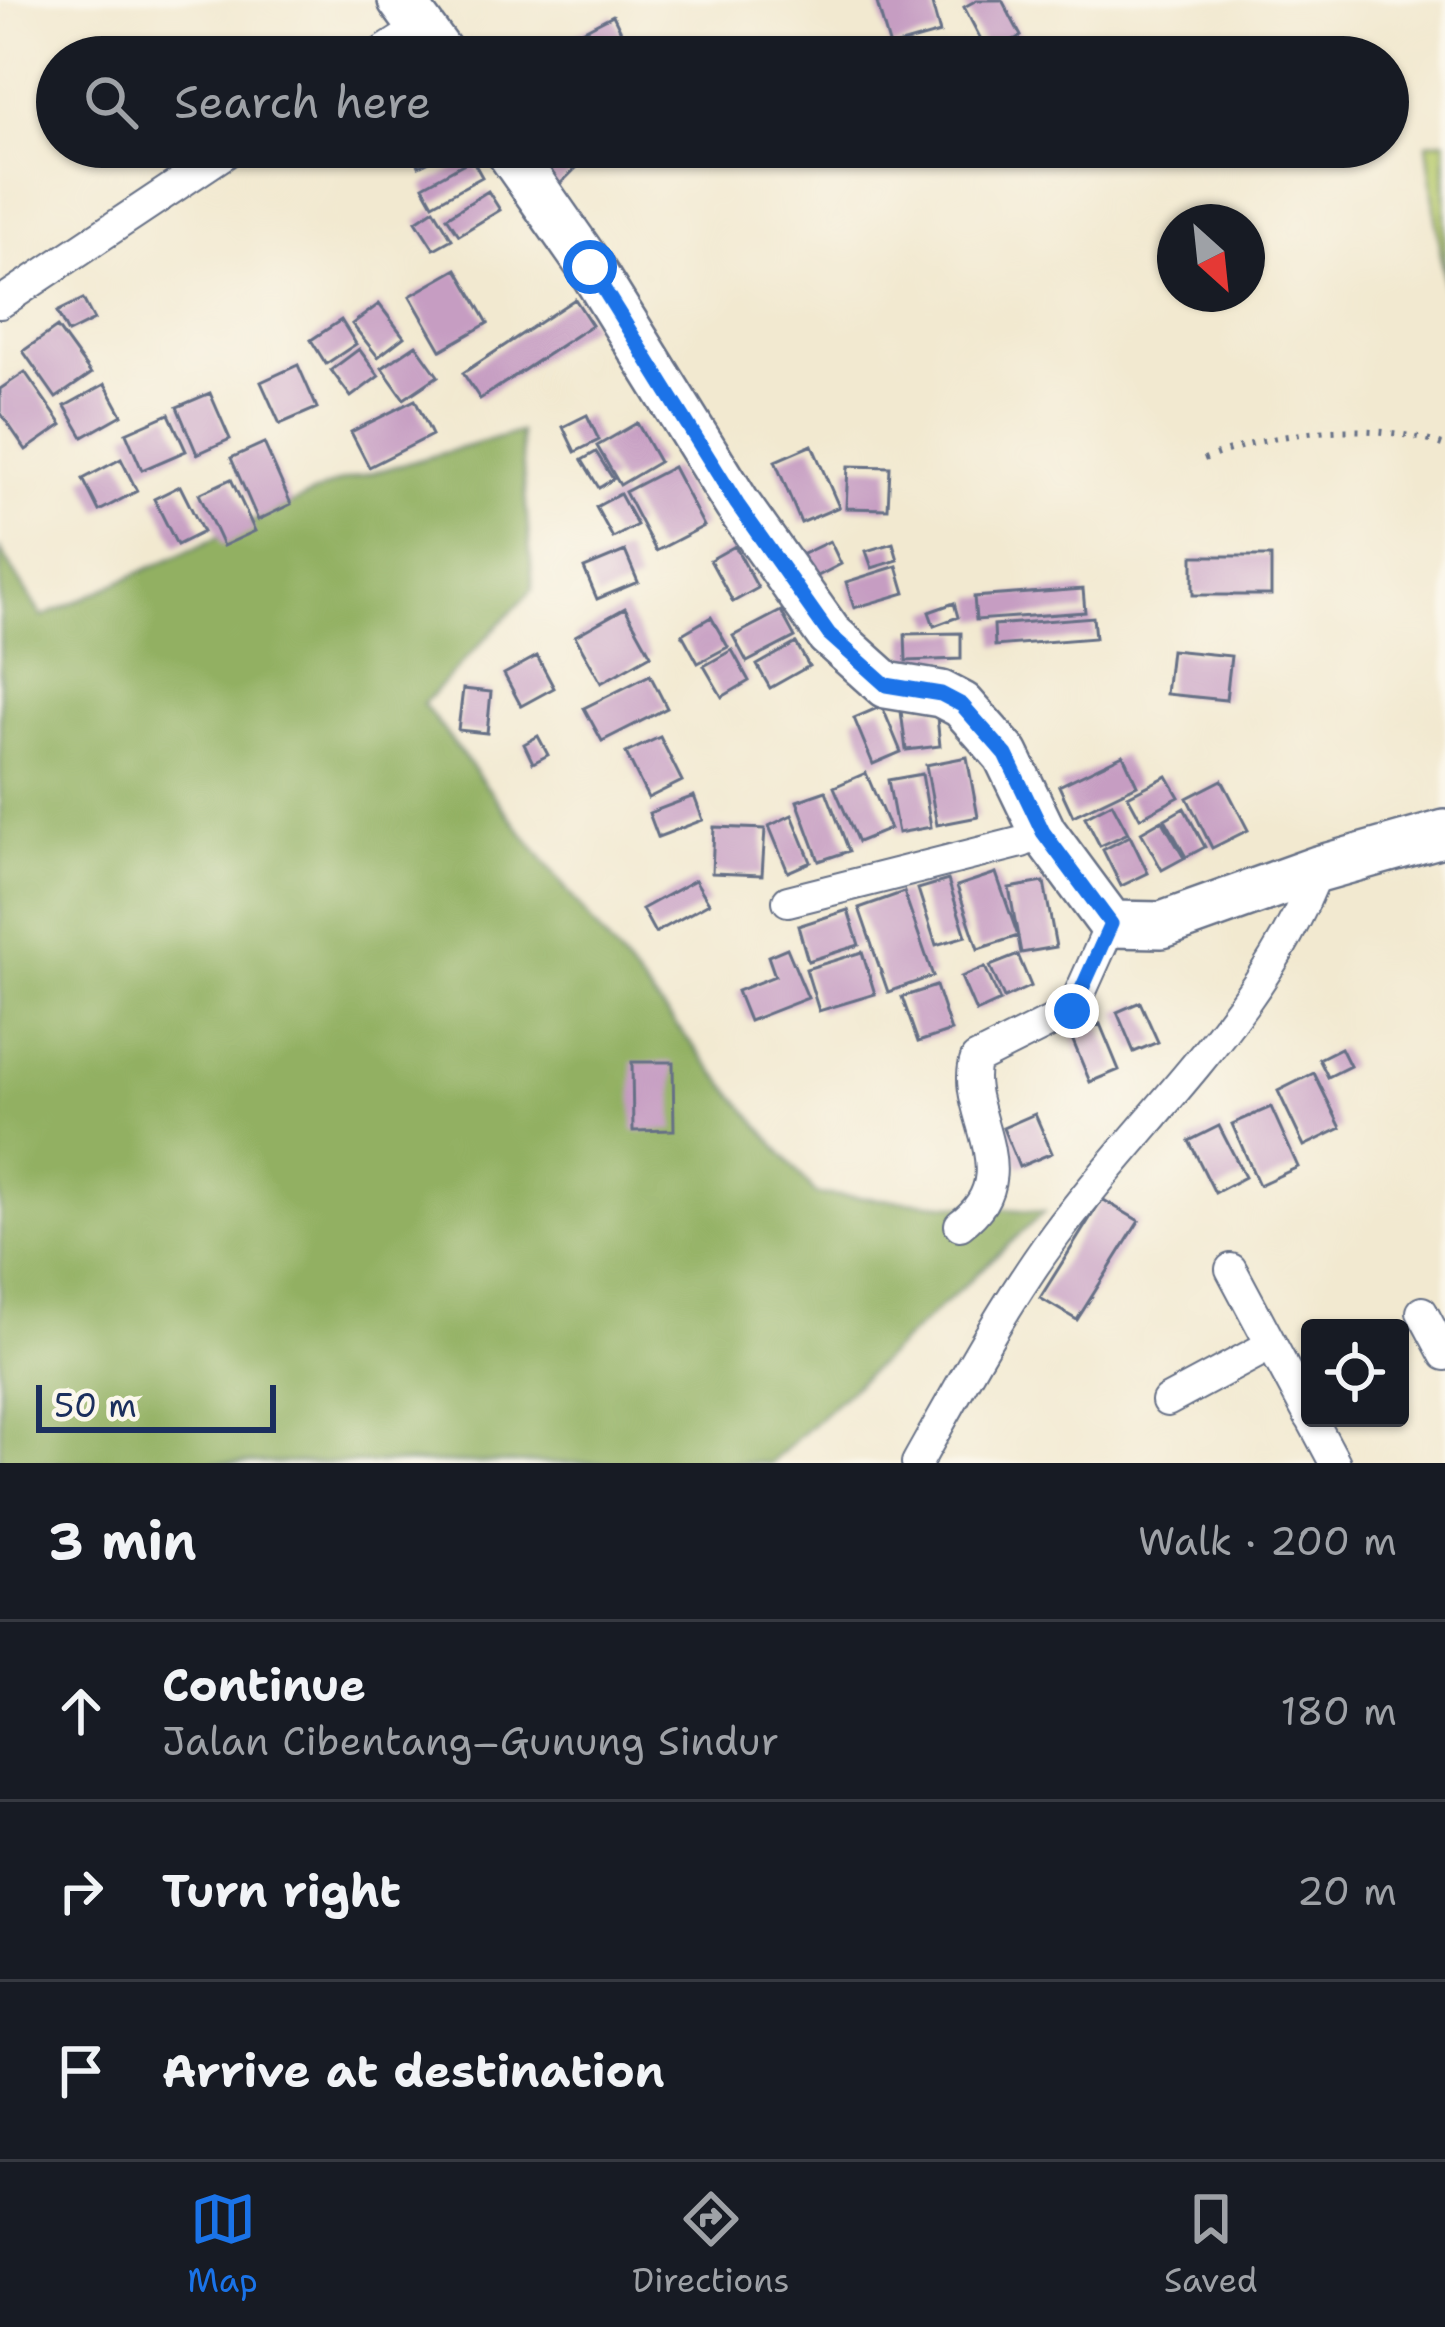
<!DOCTYPE html>
<meta charset="utf-8">
<style>
:root{--surface:#171b24;--page:#242831;--text:#f1f3f6;--muted:#9ea1a6;--line:#363941;--accent:#1a73e8}
body{margin:0;font-family:"Shantell Sans",sans-serif;background:var(--page);color:var(--text)}
.controls{position:absolute;right:36px;bottom:36px;display:grid;overflow:hidden;border-radius:12px;box-shadow:0 3px 9px #0004}
.controls button{width:108px;height:108px;display:grid;place-items:center;padding:0;border:0;border-bottom:3px solid var(--line);background:var(--surface);color:var(--text);font:60px sans-serif}
.compass{position:absolute;left:1157px;top:204px;width:108px;height:108px;border-radius:50%;background:var(--surface);box-shadow:0 3px 9px #0004;rotate:153deg}
.scale{position:absolute;left:36px;bottom:30px;width:240px;box-sizing:border-box;padding-left:12px;border:6px solid #1b2f5e;border-top:0;font-size:33px;line-height:42px;white-space:nowrap;color:#1b2f5e;-webkit-text-stroke:9px #fbf7ec;paint-order:stroke}
.stop{position:absolute;width:36px;height:36px;margin:-27px;border:9px solid #1a73e8;border-radius:50%;background:#fff}
.stop.end{background:#1a73e8;border-color:#fff;box-shadow:0 3px 12px #0008}
.list{margin:0;padding:0;list-style:none}
h2{display:flex;justify-content:space-between;align-items:center;height:156px;margin:0;padding:0 48px;font-size:51px}
h2 small{font-size:39px;font-weight:400;color:var(--muted)}
.list li{display:grid;grid-template-columns:78px 1fr auto;gap:36px;align-items:center;box-sizing:border-box;height:180px;padding:0 48px;border-top:3px solid var(--line)}
.list b{display:block;font-size:45px;white-space:nowrap}
.list p{margin:0;font-size:39px;white-space:nowrap;color:var(--muted)}
.list em{font-size:39px;font-style:normal;color:var(--muted)}
.icon{flex:none;width:66px;height:66px;fill:none;stroke:currentColor;stroke-width:2;stroke-linecap:round;stroke-linejoin:round}
.map{position:relative;flex:none;width:1445px;height:1463px;overflow:hidden}
.search{position:absolute;background:var(--surface);box-shadow:0 3px 9px #0004;left:36px;right:36px;top:36px;height:132px;display:flex;align-items:center;gap:30px;box-sizing:border-box;padding:0 42px;border-radius:66px;color:var(--muted);font-size:45px}
.sheet{height:696px;background:var(--surface)}
nav{display:flex;justify-content:space-around;align-items:center;box-sizing:border-box;height:168px;border-top:3px solid var(--line);background:var(--surface);font-size:33px;color:var(--muted)}
nav a{display:grid;justify-items:center;gap:6px}
nav .on{color:var(--accent)}
.map>svg:first-child{display:block}
.green{fill:#b9cc6f;stroke:#6a7e66;stroke-width:3}
.forest{fill:#92b062;stroke:#567060;stroke-width:3}
.building{fill:#c69dc2}
.lines{fill:none;stroke-linecap:round;stroke-linejoin:round}
.street-casing{stroke:#667086;stroke-width:34}
.secondary-casing{stroke:#667086;stroke-width:50}
.path{stroke:#667086;stroke-width:6;stroke-dasharray:3 9;stroke-linecap:butt}
.street{stroke:#fff;stroke-width:30}
.secondary{stroke:#fff;stroke-width:45}
.route{stroke:#1a73e8;stroke-width:15}
</style>
<div class="map">
<svg width="1445" height="1463" viewBox="0 0 1445 1463">
<rect width="100%" height="100%" fill="#fbf7ec"/>
<filter id="ink" filterUnits="userSpaceOnUse"><feTurbulence type="fractalNoise" baseFrequency=".00833" numOctaves="2"/><feDisplacementMap in="SourceGraphic" scale="24" xChannelSelector="R" yChannelSelector="G"/><feConvolveMatrix kernelMatrix="1 2 1 2 8 2 1 2 1" color-interpolation-filters="sRGB"/></filter>
<filter id="wash" filterUnits="userSpaceOnUse"><feTurbulence type="fractalNoise" baseFrequency=".004" numOctaves="4" result="noise"/><feDisplacementMap in="SourceGraphic" scale="48" xChannelSelector="R" yChannelSelector="G"/><feGaussianBlur stdDeviation="2.7" result="paint"/><feColorMatrix in="noise" values="0 0 0 0 0 0 0 0 0 0 0 0 0 0 0 0 0 1.4 0 .05"/><feComposite in="paint" operator="in"/></filter>
<g filter="url(#wash)">
<rect width="100%" height="100%" fill="#f2e9d0"/>
<path class="green" d="M 1445,141 L 1445,291 L 1427,143 Z"/>
<path class="forest" d="M 520,432 L 533,589 L 423,704 L 599,932 L 816,1194 L 1044,1212 L 770,1463 L 0,1463 L 0,549 L 42,617 L 339,482 Z"/>
<g id="blocks">
<path class="building" d="M 887,0 L 931,0 L 940,33 L 890,47 L 877,3 Z
M 977,0 L 1002,0 L 1021,36 L 988,53 L 964,7 Z
M 613,15 L 628,46 L 607,57 L 532,57 Z
M 423,147 L 459,147 L 419,166 L 413,152 Z
M 546,147 L 591,147 L 594,150 L 557,187 L 532,162 Z
M 472,159 L 482,177 L 433,204 L 423,186 Z
M 488,191 L 500,210 L 459,235 L 447,217 Z
M 434,209 L 452,239 L 434,249 L 416,221 Z
M 457,269 L 488,323 L 441,350 L 410,296 Z
M 83,299 L 94,320 L 68,333 L 57,312 Z
M 575,299 L 592,325 L 480,399 L 463,373 Z
M 379,304 L 404,337 L 378,357 L 352,324 Z
M 341,320 L 356,344 L 326,364 L 311,340 Z
M 57,327 L 91,374 L 56,398 L 23,351 Z
M 416,345 L 438,376 L 404,399 L 382,368 Z
M 359,349 L 379,376 L 351,397 L 331,370 Z
M 298,365 L 317,408 L 280,424 L 261,382 Z
M 25,372 L 62,425 L 26,450 L 0,412 L 0,389 Z
M 105,384 L 122,415 L 83,437 L 65,406 Z
M 210,393 L 230,439 L 197,454 L 177,407 Z
M 415,400 L 432,435 L 369,467 L 351,432 Z
M 169,414 L 186,451 L 142,470 L 126,433 Z
M 587,415 L 599,440 L 575,452 L 563,427 Z
M 637,423 L 659,462 L 620,485 L 597,446 Z
M 264,443 L 291,504 L 258,520 L 231,458 Z
M 812,445 L 839,507 L 801,523 L 775,461 Z
M 596,452 L 613,479 L 599,488 L 582,460 Z
M 121,459 L 137,491 L 99,511 L 83,479 Z
M 848,466 L 890,467 L 888,509 L 846,508 Z
M 673,467 L 704,526 L 656,551 L 625,492 Z
M 231,479 L 255,531 L 223,546 L 199,494 Z
M 180,486 L 203,532 L 177,545 L 154,499 Z
M 620,494 L 637,525 L 613,538 L 596,507 Z
M 830,541 L 841,564 L 812,579 L 801,555 Z
M 893,543 L 898,560 L 872,568 L 866,551 Z
M 735,546 L 758,588 L 733,602 L 710,560 Z
M 625,551 L 638,582 L 597,599 L 584,568 Z
M 1193,556 L 1271,556 L 1271,595 L 1193,595 Z
M 897,566 L 905,593 L 854,608 L 846,582 Z
M 1083,589 L 1085,612 L 976,620 L 974,597 Z
M 954,603 L 958,617 L 934,626 L 929,612 Z
M 625,608 L 651,655 L 601,683 L 575,636 Z
M 781,611 L 795,637 L 747,662 L 733,636 Z
M 711,617 L 728,647 L 698,663 L 682,634 Z
M 1093,617 L 1095,638 L 995,646 L 994,625 Z
M 961,633 L 961,659 L 906,661 L 905,634 Z
M 796,643 L 809,666 L 770,688 L 757,665 Z
M 732,650 L 749,681 L 722,697 L 704,666 Z
M 1171,650 L 1231,656 L 1226,700 L 1166,694 Z
M 537,656 L 554,688 L 521,706 L 504,674 Z
M 650,675 L 667,708 L 602,741 L 584,708 Z
M 463,689 L 491,692 L 487,733 L 458,730 Z
M 882,706 L 901,752 L 873,764 L 854,718 Z
M 936,707 L 940,746 L 906,750 L 901,711 Z
M 538,736 L 548,755 L 533,763 L 524,744 Z
M 660,737 L 682,781 L 648,798 L 626,753 Z
M 1123,755 L 1137,785 L 1073,816 L 1059,786 Z
M 967,757 L 978,817 L 937,825 L 926,765 Z
M 866,773 L 890,829 L 858,842 L 834,787 Z
M 922,774 L 931,827 L 898,833 L 888,780 Z
M 1167,776 L 1179,797 L 1140,818 L 1128,796 Z
M 1222,780 L 1248,830 L 1212,848 L 1187,798 Z
M 826,791 L 849,851 L 819,861 L 797,801 Z
M 694,796 L 703,820 L 658,837 L 649,813 Z
M 1112,803 L 1128,833 L 1100,846 L 1085,817 Z
M 1184,808 L 1205,847 L 1186,857 L 1165,819 Z
M 792,815 L 811,862 L 788,872 L 769,826 Z
M 1162,820 L 1184,858 L 1162,870 L 1141,832 Z
M 714,827 L 765,829 L 762,875 L 712,873 Z
M 1130,836 L 1148,873 L 1121,886 L 1103,850 Z
M 996,873 L 1018,936 L 978,949 L 957,886 Z
M 695,880 L 709,903 L 655,933 L 642,909 Z
M 948,880 L 966,936 L 936,945 L 918,889 Z
M 1044,882 L 1056,947 L 1021,953 L 1009,888 Z
M 904,892 L 933,976 L 888,992 L 859,908 Z
M 848,910 L 859,945 L 808,961 L 798,926 Z
M 787,948 L 808,998 L 749,1021 L 737,991 L 775,976 L 768,956 Z
M 862,952 L 875,994 L 819,1011 L 806,969 Z
M 1018,955 L 1031,986 L 1004,998 L 990,966 Z
M 985,967 L 1000,1001 L 976,1012 L 961,977 Z
M 936,986 L 951,1031 L 918,1042 L 902,997 Z
M 1140,1002 L 1158,1042 L 1134,1052 L 1117,1012 Z
M 1100,1024 L 1119,1070 L 1090,1082 L 1071,1036 Z
M 1341,1048 L 1350,1066 L 1328,1077 L 1319,1059 Z
M 632,1062 L 673,1062 L 674,1130 L 633,1131 Z
M 1314,1073 L 1341,1128 L 1304,1146 L 1278,1091 Z
M 1271,1107 L 1298,1167 L 1259,1185 L 1232,1124 Z
M 1035,1114 L 1052,1153 L 1019,1167 L 1003,1128 Z
M 1219,1126 L 1245,1177 L 1215,1193 L 1189,1141 Z
M 1102,1199 L 1139,1221 L 1077,1320 L 1040,1298 Z"/>
</g>
</g>
<g filter="url(#ink)">
<use href="#blocks" fill-opacity="0" stroke="#667086" stroke-width="3"/>
<g class="lines">
<g class="street-casing">
<path id="street" d="M 375,57 L 422,27
M 0,303 L 234,147
M 788,901 L 1022,842 L 1043,832
M 960,1225 C 1029,1175 958,1109 976,1059 L 1072,1011 L 1111,924
M 1231,1269 L 1310,1417
M 1422,1312 L 1445,1355
M 1167,1401 L 1271,1345
M 1311,1418 L 1335,1463
M 917,1463 C 961,1385 1003,1306 1056,1234 C 1145,1114 1265,1011 1318,869"/>
</g>
<g class="secondary-casing">
<path id="secondary" d="M 401,0 L 443,57
M 506,147 L 590,267 L 737,504 L 829,634 L 886,685 L 941,694 L 962,705 L 1006,755 L 1043,832 L 1111,924 L 1162,925 L 1318,869 L 1445,833"/>
</g>
<path class="path" d="M 1204,459 C 1278,431 1370,418 1445,446"/>
<use href="#street" class="street"/>
<use href="#secondary" class="secondary"/>
</g>
</g>
<g class="lines" filter="url(#ink)">
<path class="route" d="M 590,267 L 737,504 L 829,634 L 886,685 L 941,694 L 962,705 L 1006,755 L 1043,832 L 1111,924 L 1072,1011"/>
</g>
</svg>
<div class="controls">
<button><svg class="icon" aria-label="locate" viewBox="0 0 24 24"><circle cx="12" cy="12" r="6"/><path d="M12 2v4M12 18v4M2 12h4M18 12h4"/></svg></button>
</div>
<svg class="compass" viewBox="-18 -18 36 36"><path d="M0-13l5 13h-10z" fill="#e53935"/><path d="M0 13l5-13h-10z" fill="#9ea1a6"/></svg>
<div class="scale">50 m</div>
<div class="stop" style="left:590px;top:267px"></div>
<div class="stop end" style="left:1072px;top:1011px"></div>
<div class="search"><svg class="icon" aria-label="search" viewBox="0 0 24 24"><circle cx="10" cy="10" r="6"/><path d="M15 15l6 6"/></svg>Search here</div>
</div>
<section class="sheet">
<h2>3 min<small>Walk · 200 m</small></h2>
<ul class="list">
<li><svg class="icon" aria-label="ahead" viewBox="0 0 24 24"><path d="M12 20V5M6 11l6-6 6 6"/></svg><div><b>Continue</b><p>Jalan Cibentang–Gunung Sindur</p></div><em>180 m</em></li>
<li><svg class="icon" aria-label="right" viewBox="0 0 24 24"><path d="M7 20v-9h11M14 6l5 5-5 5"/></svg><div><b>Turn right</b></div><em>20 m</em></li>
<li><svg class="icon" aria-label="arrive" viewBox="0 0 24 24"><path d="M6 21V4h12l-3 4 3 4H6"/></svg><div><b>Arrive at destination</b></div></li>
</ul>
</section>
<nav>
<a class="on"><svg class="icon" aria-label="map" viewBox="0 0 24 24"><path d="M3 6l6-2 6 2 6-2v14l-6 2-6-2-6 2zM9 4v14M15 6v14"/></svg>Map</a>
<a><svg class="icon" aria-label="directions" viewBox="0 0 24 24"><path d="M12 3l9 9-9 9-9-9zM9 14v-3h6M13 9l2 2-2 2"/></svg>Directions</a>
<a><svg class="icon" aria-label="saved" viewBox="0 0 24 24"><path d="M7 4h10v16l-5-4-5 4z"/></svg>Saved</a>
</nav>
